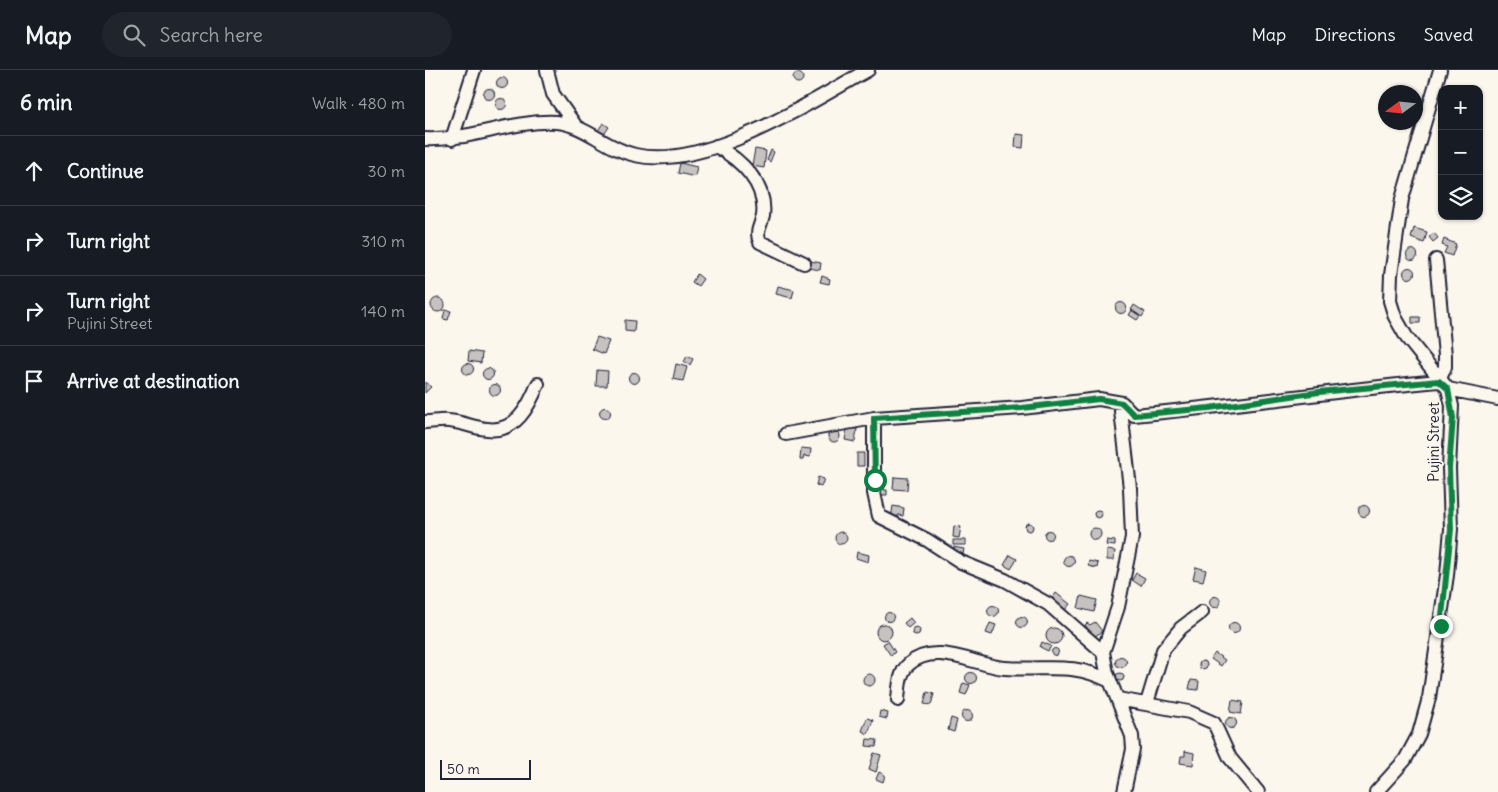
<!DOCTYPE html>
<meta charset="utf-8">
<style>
:root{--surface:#171b24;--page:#20242c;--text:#f1f3f6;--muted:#9ea1a6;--line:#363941}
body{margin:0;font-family:Delius,sans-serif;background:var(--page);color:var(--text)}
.controls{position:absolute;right:15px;top:15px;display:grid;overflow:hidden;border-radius:10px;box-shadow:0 1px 4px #0004}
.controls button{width:45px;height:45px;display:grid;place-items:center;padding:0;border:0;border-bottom:1px solid var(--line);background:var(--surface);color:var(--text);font:25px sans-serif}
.compass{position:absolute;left:953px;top:15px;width:45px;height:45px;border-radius:50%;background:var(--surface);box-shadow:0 1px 4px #0004;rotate:255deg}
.scale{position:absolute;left:15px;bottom:12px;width:91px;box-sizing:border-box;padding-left:5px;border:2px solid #22223b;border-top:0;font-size:14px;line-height:18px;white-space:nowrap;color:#22223b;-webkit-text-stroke:4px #fbf7ec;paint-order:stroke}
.stop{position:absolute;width:15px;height:15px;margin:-11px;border:4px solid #0b8043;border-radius:50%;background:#fff}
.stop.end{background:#0b8043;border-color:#fff;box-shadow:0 1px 5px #0008}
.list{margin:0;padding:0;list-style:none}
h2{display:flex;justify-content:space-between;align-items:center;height:65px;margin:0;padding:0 20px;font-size:21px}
h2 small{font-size:16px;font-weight:400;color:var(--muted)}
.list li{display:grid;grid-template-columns:32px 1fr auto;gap:15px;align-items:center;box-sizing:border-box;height:70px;padding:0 20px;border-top:1px solid var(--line)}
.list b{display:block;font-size:19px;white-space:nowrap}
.list p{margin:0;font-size:16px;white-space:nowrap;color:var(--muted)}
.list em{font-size:16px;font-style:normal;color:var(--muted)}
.icon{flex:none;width:28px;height:28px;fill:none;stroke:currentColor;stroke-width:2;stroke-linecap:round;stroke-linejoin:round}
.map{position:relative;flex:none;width:1073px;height:722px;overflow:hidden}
header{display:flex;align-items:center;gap:30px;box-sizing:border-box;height:70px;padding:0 25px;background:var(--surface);border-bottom:1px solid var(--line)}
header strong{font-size:24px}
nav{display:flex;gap:28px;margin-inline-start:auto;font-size:18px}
.search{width:350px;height:45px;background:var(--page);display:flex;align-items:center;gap:12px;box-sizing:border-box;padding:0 18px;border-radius:28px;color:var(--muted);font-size:19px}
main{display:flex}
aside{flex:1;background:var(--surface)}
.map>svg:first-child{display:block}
.building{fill:#c6c2c0;stroke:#22223b}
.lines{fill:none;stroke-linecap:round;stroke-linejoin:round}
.minor-casing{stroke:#22223b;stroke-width:16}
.minor{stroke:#fbf7ec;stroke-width:12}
.route{stroke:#0b8043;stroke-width:6}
.labels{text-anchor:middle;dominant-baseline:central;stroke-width:4;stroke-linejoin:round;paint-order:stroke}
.street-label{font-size:15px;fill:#22223b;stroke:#fbf7ec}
</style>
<header>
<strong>Map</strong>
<div class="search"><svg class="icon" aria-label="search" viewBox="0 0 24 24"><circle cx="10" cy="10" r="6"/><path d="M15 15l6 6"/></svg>Search here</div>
<nav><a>Map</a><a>Directions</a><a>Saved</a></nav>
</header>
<main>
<aside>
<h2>6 min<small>Walk · 480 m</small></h2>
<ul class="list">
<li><svg class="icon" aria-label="ahead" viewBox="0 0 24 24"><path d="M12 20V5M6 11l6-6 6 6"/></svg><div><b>Continue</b></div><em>30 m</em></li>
<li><svg class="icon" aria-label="right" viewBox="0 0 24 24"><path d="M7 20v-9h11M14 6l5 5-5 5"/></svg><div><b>Turn right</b></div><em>310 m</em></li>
<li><svg class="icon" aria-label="right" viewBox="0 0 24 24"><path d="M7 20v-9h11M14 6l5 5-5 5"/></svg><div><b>Turn right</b><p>Pujini Street</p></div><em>140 m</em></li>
<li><svg class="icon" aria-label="arrive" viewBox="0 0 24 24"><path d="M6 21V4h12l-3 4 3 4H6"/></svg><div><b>Arrive at destination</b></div></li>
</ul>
</aside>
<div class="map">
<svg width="1073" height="722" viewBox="0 0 1073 722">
<rect width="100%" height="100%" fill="#fbf7ec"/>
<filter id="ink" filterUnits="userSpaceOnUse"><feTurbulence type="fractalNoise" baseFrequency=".02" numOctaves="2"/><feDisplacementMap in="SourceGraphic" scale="10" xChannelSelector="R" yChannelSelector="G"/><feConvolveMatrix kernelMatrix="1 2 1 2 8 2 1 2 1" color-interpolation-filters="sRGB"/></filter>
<g filter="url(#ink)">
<path class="building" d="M368 8a5 5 0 1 1 10 0a5 5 0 1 1-10 0Z
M71.5 13a5.5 5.5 0 1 1 11 0a5.5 5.5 0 1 1-11 0Z
M58.5 24a5.5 5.5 0 1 1 11 0a5.5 5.5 0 1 1-11 0Z
M70.5 34a5.5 5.5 0 1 1 11 0a5.5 5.5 0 1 1-11 0Z
M 178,53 L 184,57 L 178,66 L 172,62 Z
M 591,64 L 599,65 L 598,78 L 590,77 Z
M 330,79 L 341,81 L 339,98 L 327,96 Z
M 346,80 L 349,82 L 345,92 L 342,90 Z
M 255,93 L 272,97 L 270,107 L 253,103 Z
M 989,158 L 1002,162 L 999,173 L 986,168 Z
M 1009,163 L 1013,168 L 1008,172 L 1004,167 Z
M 1019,169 L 1031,174 L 1027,186 L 1019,183 L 1022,177 L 1017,175 Z
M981.5 185a5.5 5.5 0 1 1 11 0a5.5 5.5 0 1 1-11 0Z
M 386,191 L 396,193 L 395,200 L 384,198 Z
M978.5 203a5.5 5.5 0 1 1 11 0a5.5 5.5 0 1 1-11 0Z
M 272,204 L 278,209 L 273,216 L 267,212 Z
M 397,206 L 405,209 L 404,214 L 395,212 Z
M 353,216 L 369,220 L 367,228 L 351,224 Z
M6 235a7 7 0 1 1 14 0a7 7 0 1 1-14 0Z
M690.5 238a5.5 5.5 0 1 1 11 0a5.5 5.5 0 1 1-11 0Z
M 709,235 L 720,242 L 717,247 L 706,240 Z
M 20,240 L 26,241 L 23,250 L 18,249 Z
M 707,240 L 715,246 L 712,250 L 704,245 Z
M 987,247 L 995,247 L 995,253 L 987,253 Z
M 200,250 L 210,251 L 209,262 L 200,261 Z
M 172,267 L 184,271 L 179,284 L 167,279 Z
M 44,281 L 57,283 L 56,293 L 43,291 Z
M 262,286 L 268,289 L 265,295 L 259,292 Z
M37.5 299a5.5 5.5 0 1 1 11 0a5.5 5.5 0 1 1-11 0Z
M 251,294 L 262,297 L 258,311 L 248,309 Z
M57.5 304a5.5 5.5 0 1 1 11 0a5.5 5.5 0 1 1-11 0Z
M 172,300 L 183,301 L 182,316 L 171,316 Z
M203.5 308a5.5 5.5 0 1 1 11 0a5.5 5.5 0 1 1-11 0Z
M 0,312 L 6,317 L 0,323 Z
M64.5 320a5.5 5.5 0 1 1 11 0a5.5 5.5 0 1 1-11 0Z
M174.5 343a5.5 5.5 0 1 1 11 0a5.5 5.5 0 1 1-11 0Z
M 422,358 L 432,359 L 430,372 L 420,370 Z
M403 366a6 6 0 1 1 12 0a6 6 0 1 1-12 0Z
M 376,378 L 386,379 L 385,387 L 379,386 L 378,390 L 375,390 Z
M 432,383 L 439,383 L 439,396 L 432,396 Z
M 393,407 L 399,409 L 396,417 L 391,415 Z
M 469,407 L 483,408 L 482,420 L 468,419 Z
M 453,417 L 459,417 L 459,420 L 462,420 L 462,425 L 457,425 L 457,430 Z
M933.5 441a5.5 5.5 0 1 1 11 0a5.5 5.5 0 1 1-11 0Z
M 468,436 L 479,438 L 478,446 L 473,445 L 473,449 L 466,448 Z
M669 444a4 4 0 1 1 8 0a4 4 0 1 1-8 0Z
M600 457a4 4 0 1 1 8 0a4 4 0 1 1-8 0Z
M 529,456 L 536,457 L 534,468 L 528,467 Z
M664 464a6 6 0 1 1 12 0a6 6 0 1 1-12 0Z
M619.5 465a4.5 4.5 0 1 1 9 0a4.5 4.5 0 1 1-9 0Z
M410 468a6 6 0 1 1 12 0a6 6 0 1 1-12 0Z
M 528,470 L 541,470 L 541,475 L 528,475 Z
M 682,470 L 690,471 L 690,476 L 681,475 Z
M 528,477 L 539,479 L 538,484 L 527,483 Z
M 682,480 L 690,481 L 689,490 L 682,490 Z
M 432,482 L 444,485 L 443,492 L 431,488 Z
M 585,485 L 592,489 L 586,499 L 579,495 Z
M638.5 491a5.5 5.5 0 1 1 11 0a5.5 5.5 0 1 1-11 0Z
M 664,491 L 673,493 L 672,498 L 663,496 Z
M 771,497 L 781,500 L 778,511 L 768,509 Z
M 711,503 L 720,508 L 716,516 L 707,510 Z
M 631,523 L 645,534 L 640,540 L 626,530 Z
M 656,526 L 672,530 L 669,542 L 653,538 Z
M784.5 532a5.5 5.5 0 1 1 11 0a5.5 5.5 0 1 1-11 0Z
M562.5 541a5.5 5.5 0 1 1 11 0a5.5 5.5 0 1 1-11 0Z
M459.5 547a4.5 4.5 0 1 1 9 0a4.5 4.5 0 1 1-9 0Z
M591.5 552a5.5 5.5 0 1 1 11 0a5.5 5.5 0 1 1-11 0Z
M 485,548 L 489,553 L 483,558 L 479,553 Z
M 670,552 L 677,561 L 669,567 L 660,555 L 662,553 L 665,555 Z
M803.5 558a5.5 5.5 0 1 1 11 0a5.5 5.5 0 1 1-11 0Z
M 565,553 L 571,555 L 567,565 L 561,563 Z
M451 562a8 8 0 1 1 16 0a8 8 0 1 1-16 0Z
M487 561a4 4 0 1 1 8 0a4 4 0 1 1-8 0Z
M621 566a8 8 0 1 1 16 0a8 8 0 1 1-16 0Z
M 463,571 L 470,582 L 466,586 L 458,574 Z
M 617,572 L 626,576 L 623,581 L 615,577 Z
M626.5 582a3.5 3.5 0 1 1 7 0a3.5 3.5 0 1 1-7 0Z
M 790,583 L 800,590 L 796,596 L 786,589 Z
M690.5 592a5.5 5.5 0 1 1 11 0a5.5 5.5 0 1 1-11 0Z
M774 595a4 4 0 1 1 8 0a4 4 0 1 1-8 0Z
M540.5 608a5.5 5.5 0 1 1 11 0a5.5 5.5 0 1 1-11 0Z
M691 607a4 4 0 1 1 8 0a4 4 0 1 1-8 0Z
M438 610a6 6 0 1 1 12 0a6 6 0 1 1-12 0Z
M 766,610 L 774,611 L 773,620 L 764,619 Z
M 538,613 L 545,615 L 541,625 L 535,623 Z
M 502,622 L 509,624 L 506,635 L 499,634 Z
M 807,630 L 818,632 L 816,644 L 805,642 Z
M536.5 646a5.5 5.5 0 1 1 11 0a5.5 5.5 0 1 1-11 0Z
M 455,641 L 463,643 L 462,649 L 454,647 Z
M800.5 653a5.5 5.5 0 1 1 11 0a5.5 5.5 0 1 1-11 0Z
M 442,648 L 448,650 L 443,664 L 437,661 Z
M 526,648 L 532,650 L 529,662 L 523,660 Z
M 442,669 L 452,670 L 451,677 L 441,676 Z
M 760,681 L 769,683 L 768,695 L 755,693 L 756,686 L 760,686 Z
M 449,683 L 456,685 L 451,702 L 444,699 Z
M 454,702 L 460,705 L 458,712 L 451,709 Z"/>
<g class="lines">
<g class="minor-casing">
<path id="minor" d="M 122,0 L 128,24 L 150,55
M 0,69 C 44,71 86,50 131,52 C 160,54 181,79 210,85 C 280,101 383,33 443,0
M 27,69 L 49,0
M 291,76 C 316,90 342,114 338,146 C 336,155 330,162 335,172 L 379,193
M 1023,319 L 1073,329
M 697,333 L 696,341 L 705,418 L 707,467 L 693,537 L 678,582 L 682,603 L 707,666 L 708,679 L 699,722
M 449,348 L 449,423 L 454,446 L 502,470 L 536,492 L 580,510 L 623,534 L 678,582
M 0,352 C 8,352 16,350 24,351 C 37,352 49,358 62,359 C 91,363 104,336 113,314
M 361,364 L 449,348 L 597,338 L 674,329 L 697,333 L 709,345 C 811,336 912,320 1014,311 L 1020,297 L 1020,285 L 1011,190
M 693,629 L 764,642 L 789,653 L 805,688 L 833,722
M 473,630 C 474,619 474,602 484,594 C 511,570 551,596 580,598 C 621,601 646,591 685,611
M 722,633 L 738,580 L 756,558 L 777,542
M 951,722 L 980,690 L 994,664 L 1004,628 L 1022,505 L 1026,459 L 1024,398 L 1027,336 L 1023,319 L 982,268 L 970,247 L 965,231 L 966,205 L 977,129 L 1015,0"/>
</g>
<use href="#minor" class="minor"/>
</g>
</g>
<g class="lines" filter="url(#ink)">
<path class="route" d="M 450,410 L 449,348 L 597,338 L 674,329 L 697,333 L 709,345 L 784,338 L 894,322 L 1014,311 L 1023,319 L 1028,348 L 1024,398 L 1026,459 L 1016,556"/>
</g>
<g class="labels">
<g class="street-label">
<text transform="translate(1008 372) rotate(-90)">Pujini Street</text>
</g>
</g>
</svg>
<div class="controls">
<button>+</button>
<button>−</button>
<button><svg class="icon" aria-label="layers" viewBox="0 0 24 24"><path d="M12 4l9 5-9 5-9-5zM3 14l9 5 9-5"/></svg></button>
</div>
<svg class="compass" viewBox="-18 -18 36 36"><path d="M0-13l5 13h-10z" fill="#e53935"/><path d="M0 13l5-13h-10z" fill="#9ea1a6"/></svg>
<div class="scale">50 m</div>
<div class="stop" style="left:450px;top:410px"></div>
<div class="stop end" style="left:1016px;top:556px"></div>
</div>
</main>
